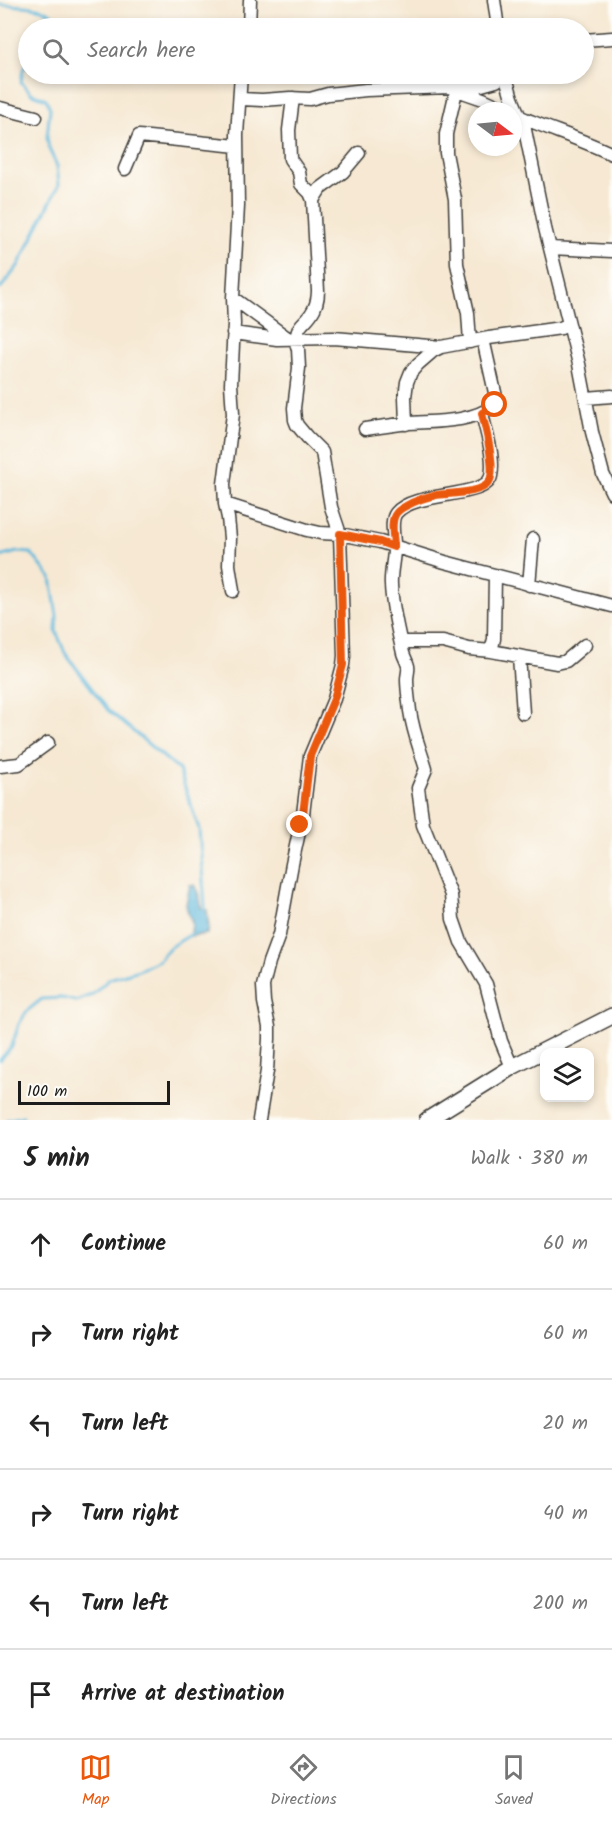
<!DOCTYPE html>
<meta charset="utf-8">
<style>
:root{--surface:#fff;--page:#f2f2f2;--text:#222;--muted:#767676;--line:#e0e0e0;--accent:#ea580c}
body{margin:0;font-family:Kalam,sans-serif;background:var(--page);color:var(--text)}
.controls{position:absolute;right:18px;bottom:18px;display:grid;overflow:hidden;border-radius:12px;box-shadow:0 3px 9px #0003}
.controls button{width:54px;height:54px;display:grid;place-items:center;padding:0;border:0;border-bottom:2px solid var(--line);background:var(--surface);color:var(--text);font:30px sans-serif}
.compass{position:absolute;left:468px;top:102px;width:54px;height:54px;border-radius:50%;background:var(--surface);box-shadow:0 3px 9px #0003;rotate:106deg}
.scale{position:absolute;left:18px;bottom:15px;width:152px;box-sizing:border-box;padding-left:6px;border:3px solid #1c1c1c;border-top:0;font-size:16px;line-height:21px;white-space:nowrap;color:#1c1c1c;-webkit-text-stroke:4px #fdfcf7;paint-order:stroke}
.stop{position:absolute;width:18px;height:18px;margin:-14px;border:4px solid #ea580c;border-radius:50%;background:#fff}
.stop.end{background:#ea580c;border-color:#fff;box-shadow:0 2px 6px #0008}
.list{margin:0;padding:0;list-style:none}
h2{display:flex;justify-content:space-between;align-items:center;height:78px;margin:0;padding:0 24px;font-size:26px}
h2 small{font-size:20px;font-weight:400;color:var(--muted)}
.list li{display:grid;grid-template-columns:39px 1fr auto;gap:18px;align-items:center;box-sizing:border-box;height:90px;padding:0 24px;border-top:2px solid var(--line)}
.list b{display:block;font-size:22px;white-space:nowrap}
.list em{font-size:20px;font-style:normal;color:var(--muted)}
.icon{flex:none;width:33px;height:33px;fill:none;stroke:currentColor;stroke-width:2;stroke-linecap:round;stroke-linejoin:round}
.map{position:relative;flex:none;width:612px;height:1120px;overflow:hidden}
.search{position:absolute;background:var(--surface);box-shadow:0 3px 9px #0003;left:18px;right:18px;top:18px;height:66px;display:flex;align-items:center;gap:15px;box-sizing:border-box;padding:0 21px;border-radius:33px;color:var(--muted);font-size:22px}
.sheet{height:618px;background:var(--surface)}
nav{display:flex;justify-content:space-around;align-items:center;box-sizing:border-box;height:84px;border-top:2px solid var(--line);background:var(--surface);font-size:16px;color:var(--muted)}
nav a{display:grid;justify-items:center;gap:3px}
nav .on{color:var(--accent)}
.map>svg:first-child{display:block}
.water{fill:#5fb8dc;stroke:#3e6a7c;stroke-width:1.5}
.lines{fill:none;stroke-linecap:round;stroke-linejoin:round}
.stream{stroke:#5fb8dc;stroke-width:3}
.minor-casing{stroke:#3d3b37;stroke-width:15}
.tertiary-casing{stroke:#3d3b37;stroke-width:18}
.minor{stroke:#fff;stroke-width:12}
.tertiary{stroke:#fff;stroke-width:15}
.route{stroke:#ea580c;stroke-width:8}
</style>
<div class="map">
<svg width="612" height="1120" viewBox="0 0 612 1120">
<rect width="100%" height="100%" fill="#fdfcf7"/>
<filter id="ink" filterUnits="userSpaceOnUse"><feTurbulence type="fractalNoise" baseFrequency=".0167" numOctaves="2"/><feDisplacementMap in="SourceGraphic" scale="12" xChannelSelector="R" yChannelSelector="G"/><feConvolveMatrix kernelMatrix="1 2 1 2 8 2 1 2 1" color-interpolation-filters="sRGB"/></filter>
<filter id="wash" filterUnits="userSpaceOnUse"><feTurbulence type="fractalNoise" baseFrequency=".008" numOctaves="4" result="noise"/><feDisplacementMap in="SourceGraphic" scale="24" xChannelSelector="R" yChannelSelector="G"/><feGaussianBlur stdDeviation="1.35" result="paint"/><feColorMatrix in="noise" values="0 0 0 0 0 0 0 0 0 0 0 0 0 0 0 0 0 1.4 0 .05"/><feComposite in="paint" operator="in"/></filter>
<g filter="url(#wash)">
<rect width="100%" height="100%" fill="#f6e8d2"/>
<path class="water" d="M 190,885 L 194,885 L 198,893 L 201,908 L 207,910 L 209,929 L 207,934 L 191,936 L 192,922 L 189,916 L 186,905 Z"/>
<g class="lines">
<path class="stream" d="M 0,5 C 18,6 56,3 59,28
M 0,289 L 18,266 L 59,185 L 57,166 L 49,149 L 47,137 L 50,108 L 46,99 L 31,93 L 21,82 L 23,70 L 28,60
M 0,557 L 17,552 L 31,553 L 51,578 L 57,616 L 56,631 L 65,653 L 108,710 L 179,770 L 199,829 L 205,907 L 203,913
M 0,1060 L 12,1046 L 19,1024 L 27,1011 L 42,999 L 61,998 L 76,1001 L 92,995 L 109,979 L 139,970 L 159,960 L 170,947 L 195,932
M 7,1120 L 23,1116"/>
</g>
</g>
<g filter="url(#ink)">
<g class="lines">
<g class="minor-casing">
<path id="minor" d="M 494,0 L 498,28
M 249,28 L 250,0
M 584,40 L 612,38
M 505,74 L 512,98 L 525,130 L 545,228 L 579,364 L 592,432 L 603,474 L 612,493
M 457,87 L 446,134 L 446,153 L 455,199 L 457,264 L 468,313 L 470,342
M 457,90 L 483,99 L 509,111
M 293,98 L 289,130 L 290,159 L 299,172 L 301,184 L 310,193 L 313,200 L 318,291 C 318,299 316,307 311,314 C 304,324 296,326 297,339
M 241,99 L 262,100 L 290,98 L 310,99 L 328,94 L 366,90 L 478,86 L 496,81 L 505,75
M 0,108 L 36,117
M 516,115 C 548,129 581,139 612,154
M 125,169 L 139,136 L 237,146
M 313,200 L 320,189 L 343,172 L 359,153
M 550,248 L 612,251
M 233,298 L 289,339
M 233,333 L 277,339 L 334,338 L 441,347
M 586,398 L 612,396
M 482,413 C 486,433 495,456 491,476 C 487,499 415,490 396,513 C 390,521 394,535 394,544 C 395,557 390,571 391,585 C 392,608 398,631 403,653 C 404,657 407,661 408,666 C 409,670 407,675 407,679 C 407,690 409,701 410,711 C 413,732 420,749 426,769 L 418,788 L 423,825 L 451,895 L 453,919 L 461,942 L 486,984 L 501,1041 L 512,1067
M 406,424 L 405,397 L 407,382 L 411,372 L 418,364 L 433,351 L 441,347 L 489,338 L 561,328 L 568,324
M 365,429 C 380,427 394,425 408,423 C 437,421 471,423 495,405 L 496,397 L 483,339
M 225,504 L 307,530 L 320,533 L 340,534 L 380,542 L 445,562 L 612,606
M 529,585 L 533,539
M 233,591 L 229,565 L 230,538 L 228,518 L 225,504 L 224,484 L 233,414 L 231,384 L 234,324 L 233,298 L 238,206 L 237,135 L 241,74
M 401,642 L 443,642 L 469,649 L 491,651 L 557,663 L 566,661 L 585,645
M 491,651 L 494,639 L 495,575
M 519,656 L 523,713
M 0,766 L 19,764 L 48,743
M 259,1120 L 267,1071 L 269,1039 L 269,1027 L 264,1002 L 263,986 L 269,962 L 279,935 L 292,864 L 303,814 L 310,756 L 334,699 L 343,665 L 344,656 L 340,534 L 331,507 L 322,452 L 307,437 L 297,425 L 295,420 L 294,408 L 299,368 L 298,349 L 295,339"/>
</g>
<g class="tertiary-casing">
<path id="tertiary" d="M 427,1120 L 512,1067 L 612,1016"/>
</g>
<use href="#minor" class="minor"/>
<use href="#tertiary" class="tertiary"/>
</g>
</g>
<g class="lines" filter="url(#ink)">
<path class="route" d="M 300,825 L 303,814 L 310,756 L 334,699 L 343,665 L 340,534 L 380,542 L 394,547 C 394,537 390,524 395,515 C 397,511 402,508 406,506 C 415,501 425,497 436,495 C 449,493 482,494 489,482 C 497,470 485,427 482,413 L 495,405"/>
</g>
</svg>
<div class="controls">
<button><svg class="icon" aria-label="layers" viewBox="0 0 24 24"><path d="M12 4l9 5-9 5-9-5zM3 14l9 5 9-5"/></svg></button>
</div>
<svg class="compass" viewBox="-18 -18 36 36"><path d="M0-13l5 13h-10z" fill="#e53935"/><path d="M0 13l5-13h-10z" fill="#767676"/></svg>
<div class="scale">100 m</div>
<div class="stop" style="left:495px;top:405px"></div>
<div class="stop end" style="left:300px;top:825px"></div>
<div class="search"><svg class="icon" aria-label="search" viewBox="0 0 24 24"><circle cx="10" cy="10" r="6"/><path d="M15 15l6 6"/></svg>Search here</div>
</div>
<section class="sheet">
<h2>5 min<small>Walk · 380 m</small></h2>
<ul class="list">
<li><svg class="icon" aria-label="ahead" viewBox="0 0 24 24"><path d="M12 20V5M6 11l6-6 6 6"/></svg><div><b>Continue</b></div><em>60 m</em></li>
<li><svg class="icon" aria-label="right" viewBox="0 0 24 24"><path d="M7 20v-9h11M14 6l5 5-5 5"/></svg><div><b>Turn right</b></div><em>60 m</em></li>
<li><svg class="icon" aria-label="left" viewBox="0 0 24 24"><path d="M17 20v-9H6M10 6l-5 5 5 5"/></svg><div><b>Turn left</b></div><em>20 m</em></li>
<li><svg class="icon" aria-label="right" viewBox="0 0 24 24"><path d="M7 20v-9h11M14 6l5 5-5 5"/></svg><div><b>Turn right</b></div><em>40 m</em></li>
<li><svg class="icon" aria-label="left" viewBox="0 0 24 24"><path d="M17 20v-9H6M10 6l-5 5 5 5"/></svg><div><b>Turn left</b></div><em>200 m</em></li>
<li><svg class="icon" aria-label="arrive" viewBox="0 0 24 24"><path d="M6 21V4h12l-3 4 3 4H6"/></svg><div><b>Arrive at destination</b></div></li>
</ul>
</section>
<nav>
<a class="on"><svg class="icon" aria-label="map" viewBox="0 0 24 24"><path d="M3 6l6-2 6 2 6-2v14l-6 2-6-2-6 2zM9 4v14M15 6v14"/></svg>Map</a>
<a><svg class="icon" aria-label="directions" viewBox="0 0 24 24"><path d="M12 3l9 9-9 9-9-9zM9 14v-3h6M13 9l2 2-2 2"/></svg>Directions</a>
<a><svg class="icon" aria-label="saved" viewBox="0 0 24 24"><path d="M7 4h10v16l-5-4-5 4z"/></svg>Saved</a>
</nav>
